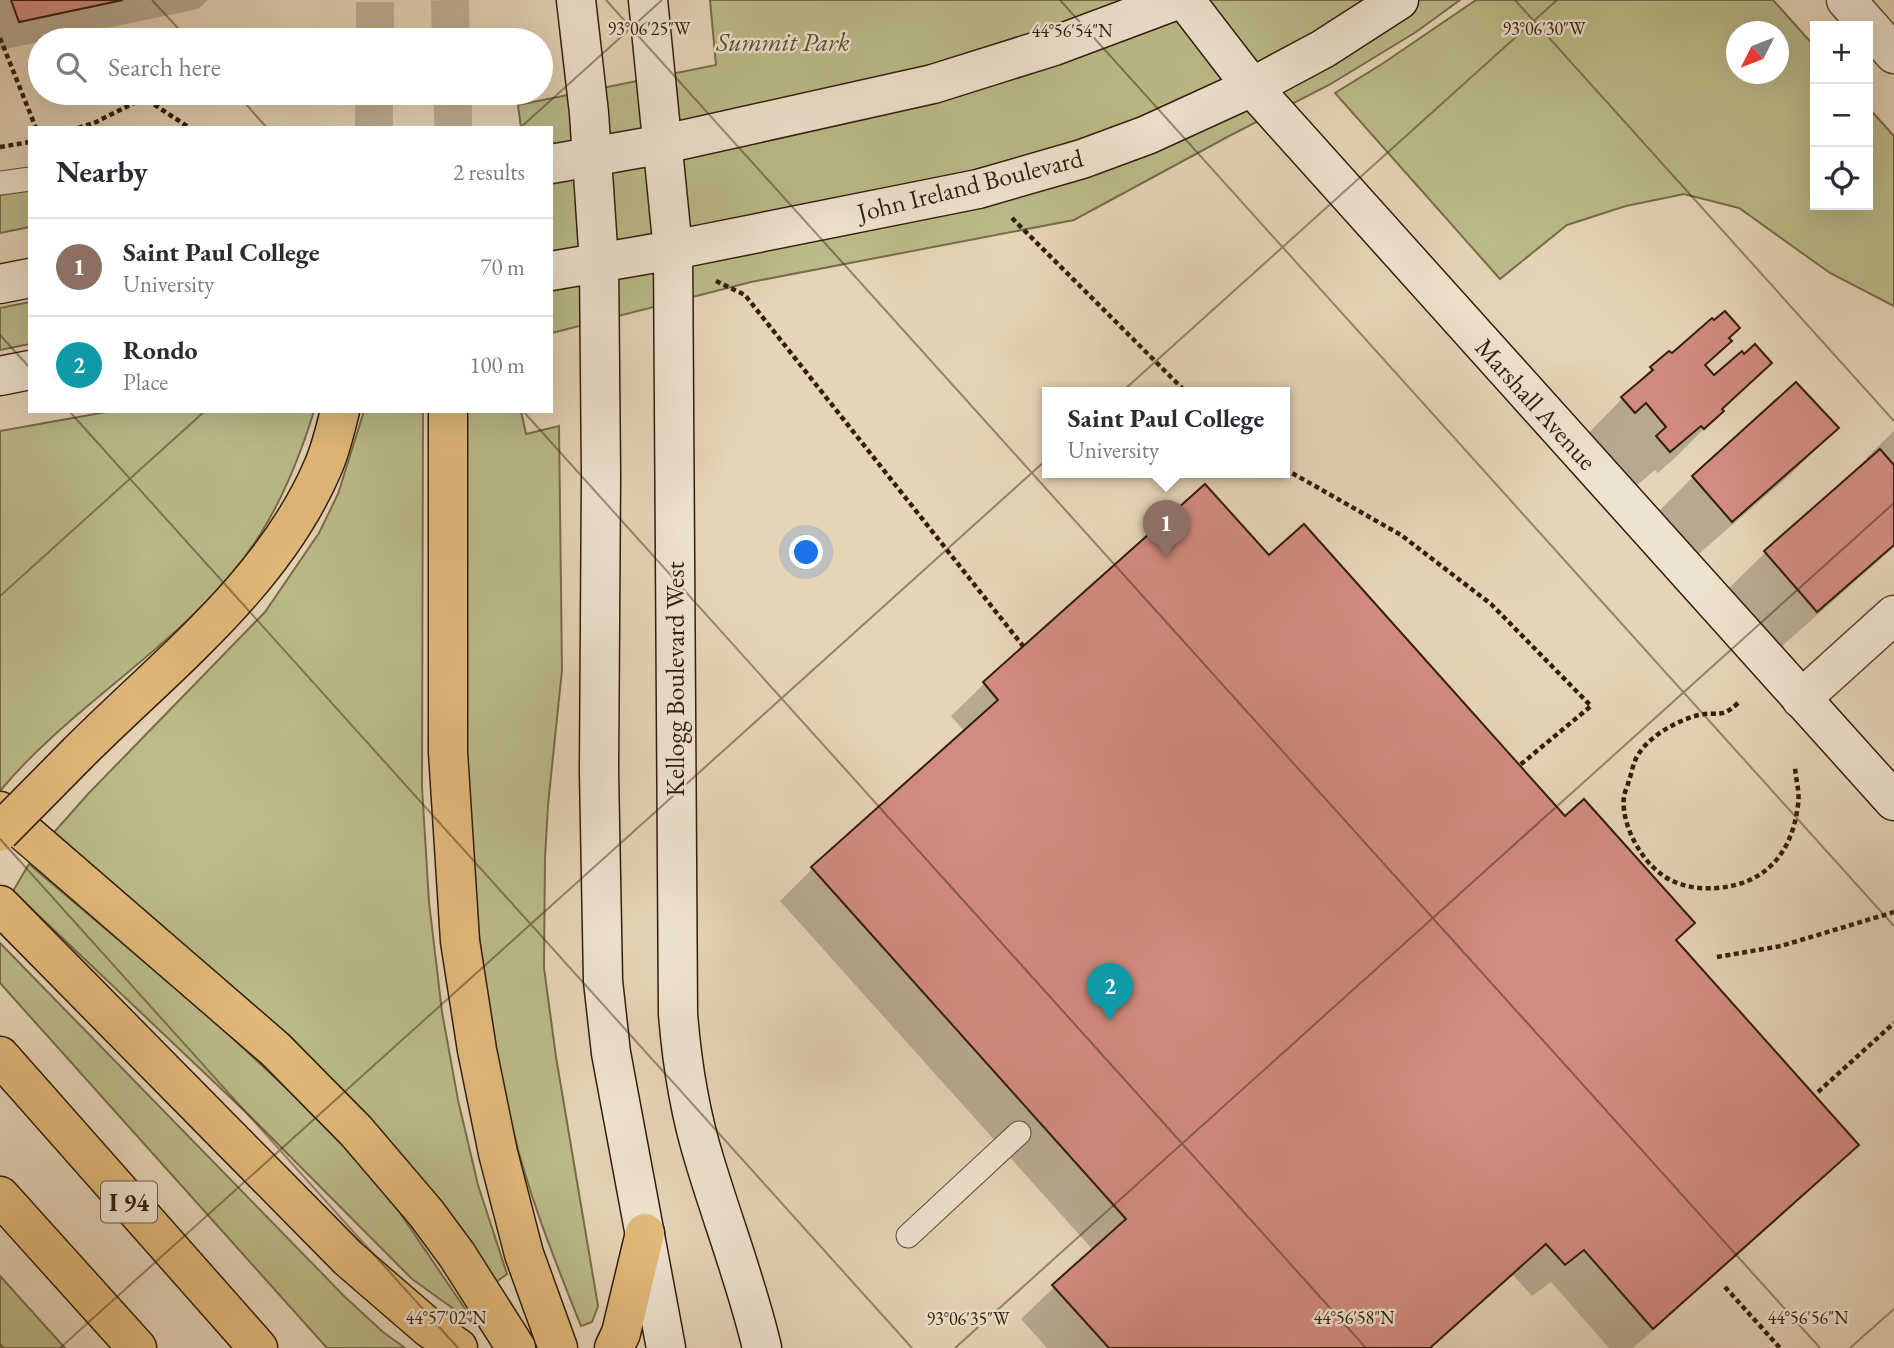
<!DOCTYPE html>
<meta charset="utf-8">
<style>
:root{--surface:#fff;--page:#f2f2f3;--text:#2b2b33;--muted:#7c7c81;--line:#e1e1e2;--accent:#111827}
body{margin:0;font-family:"EB Garamond",serif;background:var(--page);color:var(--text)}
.controls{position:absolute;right:21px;top:21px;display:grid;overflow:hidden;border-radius:0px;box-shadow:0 7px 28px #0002}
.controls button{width:63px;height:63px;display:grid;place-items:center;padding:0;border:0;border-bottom:2px solid var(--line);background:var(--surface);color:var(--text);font:35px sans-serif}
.compass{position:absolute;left:1726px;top:21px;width:63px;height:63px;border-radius:50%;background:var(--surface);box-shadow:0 7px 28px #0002;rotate:228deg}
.you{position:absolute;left:807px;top:553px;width:24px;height:24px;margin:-18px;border:5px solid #fff;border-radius:50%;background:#1a73e8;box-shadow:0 0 0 10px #1a73e833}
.badge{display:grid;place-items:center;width:46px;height:46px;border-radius:50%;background:var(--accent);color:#fff;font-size:23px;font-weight:700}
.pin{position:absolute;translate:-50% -58px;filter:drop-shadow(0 2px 4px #0008)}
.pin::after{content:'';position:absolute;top:37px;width:24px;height:21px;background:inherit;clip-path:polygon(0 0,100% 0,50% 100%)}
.popup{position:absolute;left:1042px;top:387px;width:248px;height:91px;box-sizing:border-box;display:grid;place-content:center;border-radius:0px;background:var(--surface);filter:drop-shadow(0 2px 5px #0005);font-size:23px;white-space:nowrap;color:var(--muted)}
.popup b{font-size:26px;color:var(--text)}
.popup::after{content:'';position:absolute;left:50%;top:100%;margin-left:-14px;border:14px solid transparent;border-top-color:var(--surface)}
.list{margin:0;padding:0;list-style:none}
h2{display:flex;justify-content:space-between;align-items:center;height:91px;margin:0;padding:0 28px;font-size:30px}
h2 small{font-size:23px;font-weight:400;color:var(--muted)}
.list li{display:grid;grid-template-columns:46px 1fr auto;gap:21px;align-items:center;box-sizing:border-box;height:98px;padding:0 28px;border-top:2px solid var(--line)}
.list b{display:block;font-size:26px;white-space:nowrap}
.list p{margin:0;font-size:23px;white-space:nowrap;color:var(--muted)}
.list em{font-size:23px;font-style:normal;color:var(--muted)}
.icon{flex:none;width:38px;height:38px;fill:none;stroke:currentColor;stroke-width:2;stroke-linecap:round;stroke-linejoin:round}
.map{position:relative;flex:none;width:1894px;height:1348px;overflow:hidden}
.search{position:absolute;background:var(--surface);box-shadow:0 7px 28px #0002;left:28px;top:28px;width:525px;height:77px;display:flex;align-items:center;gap:18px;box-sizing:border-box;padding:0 24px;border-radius:38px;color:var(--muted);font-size:26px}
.panel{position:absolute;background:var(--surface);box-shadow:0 7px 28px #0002;left:28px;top:126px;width:525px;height:287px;border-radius:0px}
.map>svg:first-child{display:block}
.green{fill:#bbbb89;stroke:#776c4a;stroke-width:2;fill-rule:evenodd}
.shadow{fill:#0003}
.building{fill:#d28b80;stroke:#331d0a;stroke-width:2}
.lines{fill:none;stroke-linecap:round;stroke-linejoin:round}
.highway-tunnel{stroke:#c1af94;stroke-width:38;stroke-dasharray:38 19;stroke-linecap:butt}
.lane-casing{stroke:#604b35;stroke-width:25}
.street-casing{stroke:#604b35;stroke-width:41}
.secondary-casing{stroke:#331d0a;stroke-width:41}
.highway-casing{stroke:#331d0a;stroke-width:41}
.path{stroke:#331d0a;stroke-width:4.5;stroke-dasharray:5 3.5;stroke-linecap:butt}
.lane{stroke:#eee3d0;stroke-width:23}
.street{stroke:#eee3d0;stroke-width:38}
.secondary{stroke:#eee3d0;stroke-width:38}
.highway{stroke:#e2ba7b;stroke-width:38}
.highway-bridge-casing{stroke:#331d0a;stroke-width:41;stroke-linecap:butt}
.highway-bridge{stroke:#e2ba7b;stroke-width:38}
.ticks{fill:none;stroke:#331d0a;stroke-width:2;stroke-opacity:0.45}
.labels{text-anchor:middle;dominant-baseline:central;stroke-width:5;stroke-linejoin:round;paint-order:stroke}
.shield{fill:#eee3d0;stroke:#6b5845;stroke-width:2}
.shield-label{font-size:24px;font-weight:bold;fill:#331d0a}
.park-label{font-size:26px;font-style:italic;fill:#5c4c30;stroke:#eee3d0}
.street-label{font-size:26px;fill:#331d0a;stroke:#eee3d0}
.ticks-label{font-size:18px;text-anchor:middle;fill:#331d0a;stroke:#eee3d0;stroke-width:5;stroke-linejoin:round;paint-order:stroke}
</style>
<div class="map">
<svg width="1894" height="1348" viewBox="0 0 1894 1348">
<rect width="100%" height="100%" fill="#e5d4b6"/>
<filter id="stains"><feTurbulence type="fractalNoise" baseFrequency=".00286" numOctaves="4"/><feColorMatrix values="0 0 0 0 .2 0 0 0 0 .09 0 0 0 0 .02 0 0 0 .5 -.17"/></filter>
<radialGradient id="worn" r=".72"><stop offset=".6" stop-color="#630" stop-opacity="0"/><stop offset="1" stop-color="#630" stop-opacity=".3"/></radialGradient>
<path class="green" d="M 710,0 L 1460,0 L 1416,32 L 1329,85 L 1231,135 L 1074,220 L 751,282 L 552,333 L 551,128 L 521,128 L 518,105 L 716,65 Z
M 1476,0 L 1773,0 L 1815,47 L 1815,205 L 1868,205 L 1868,107 L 1894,136 L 1894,306 L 1830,273 L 1739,208 L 1684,194 L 1626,206 L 1567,225 L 1500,279 L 1335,93 L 1382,64 ZM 1736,32 L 1778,32 L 1778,74 L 1736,74 Z
M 30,190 L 30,227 L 0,233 L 0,195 Z
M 30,302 L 30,344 L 0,350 L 0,308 Z
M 112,411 L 314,411 C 301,453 284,496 261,533 C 198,636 77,698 0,791 L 0,431 Z
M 364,411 L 423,411 L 422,787 L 429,902 L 442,1012 L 458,1100 L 478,1185 L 507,1274 L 493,1284 L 49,838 L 88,794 L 265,612 L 319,533 L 338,494 Z
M 457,411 L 521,411 L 526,434 L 559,426 L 562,670 L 548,805 L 545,858 L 544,968 L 556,1057 L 598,1306 L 592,1322 L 581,1326 C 555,1261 528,1194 512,1126 C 456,893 463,650 457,411 Z
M 29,864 L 214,1021 L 325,1124 L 396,1207 L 476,1325 L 412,1279 L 254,1120 L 13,891 Z
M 0,943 L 345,1297 L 383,1332 L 405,1348 L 327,1348 L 0,983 Z
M 0,1276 L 65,1348 L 0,1348 Z"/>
<path class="shadow" d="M 0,0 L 208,0 L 198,9 L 49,40 L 40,40 L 40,42 L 0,50 Z
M 1728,338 L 1730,341 L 1704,366 L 1714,378 L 1769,363 L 1677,456 L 1658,473 L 1655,470 L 1624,496 L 1578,444 L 1652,368 L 1671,356 Z
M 1837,428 L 1792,473 L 1686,565 L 1648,522 L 1693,477 Z
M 1894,431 L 1894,547 L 1771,656 L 1720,597 L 1765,553 L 1869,461 L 1866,458 Z
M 1205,487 L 1269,558 L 1675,941 L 1857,1144 L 1824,1177 L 1633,1348 L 1609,1348 L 1551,1282 L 1532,1296 L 1513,1275 L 1431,1348 L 1047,1348 L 1021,1319 L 1093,1250 L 780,901 L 813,868 L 965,732 L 951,716 L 984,684 Z"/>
<path class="building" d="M 11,0 L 123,0 L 19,22 Z
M 1725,311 L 1740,328 L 1729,338 L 1732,341 L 1705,365 L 1714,375 L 1742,351 L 1744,354 L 1755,344 L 1772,363 L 1722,409 L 1724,411 L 1704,429 L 1701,426 L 1670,452 L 1656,436 L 1666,427 L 1646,403 L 1635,413 L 1621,397 L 1653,370 L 1650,367 L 1669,351 L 1672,353 L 1712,318 L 1714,320 Z
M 1796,382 L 1839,428 L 1732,522 L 1692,476 Z
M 1880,449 L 1894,465 L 1894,545 L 1817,612 L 1764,551 Z
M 1205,484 L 1269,555 L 1304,524 L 1565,816 L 1584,799 L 1695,923 L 1676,940 L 1859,1145 L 1653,1329 L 1584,1250 L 1565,1265 L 1546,1244 L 1430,1348 L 1109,1348 L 1052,1285 L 1126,1219 L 811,867 L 998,700 L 983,682 Z"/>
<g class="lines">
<path class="highway-tunnel" d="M 450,0 L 451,40
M 375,40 L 375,0
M 453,93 L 453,128
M 374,128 L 374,93"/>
<g class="lane-casing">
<path id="lane" d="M 0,183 L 30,179
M 908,1236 L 1019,1133"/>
</g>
<g class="street-casing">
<path id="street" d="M 1846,0 L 1894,54
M 1801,699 L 1894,615"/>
</g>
<g class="secondary-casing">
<path id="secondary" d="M 576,0 L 589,113 L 599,263 L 601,475 L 599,772 L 603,981 L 611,1053 L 666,1348
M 648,0 L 673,250 L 678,1014 C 682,1064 690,1114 705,1162 C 724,1225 747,1284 762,1348
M 1185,0 L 1252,87 L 1894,801
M 551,164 L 664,144 L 933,84 L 1054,46 L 1177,0
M 551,271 L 673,250 L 978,189 L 1082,159 L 1147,135 L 1252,87 L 1323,49 L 1399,0
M 0,284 L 30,278
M 0,376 L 30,370"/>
</g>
<g class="highway-casing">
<path id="highway" d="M 448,411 L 448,752 L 460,941 L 477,1050 L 498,1153 L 524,1254 L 558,1348
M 78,753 C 166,665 273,584 323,467 C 331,449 335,430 340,411
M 0,811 L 275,1049 L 356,1131 L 426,1213 L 457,1255 L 516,1348
M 0,905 L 348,1258 L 429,1328 L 458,1348
M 0,1056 L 258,1348
M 0,1196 L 137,1348
M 614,1348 L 621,1333 L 645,1233"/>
</g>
<path class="path" d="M 0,38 L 36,128
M 78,128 L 94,123 L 144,98 L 190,128
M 0,147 L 30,142
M 1012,218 L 1186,392
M 716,281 L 745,295 L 1023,646
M 1285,469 L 1401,535 L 1491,604 L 1591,706 L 1520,765
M 1738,703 C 1721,719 1719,711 1699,715 C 1678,720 1649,736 1638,755 C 1633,762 1632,773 1629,780 C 1628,785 1625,791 1624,796 C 1620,827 1646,871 1675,882 C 1689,888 1703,889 1717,888 C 1766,884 1792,853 1798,805 C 1800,793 1796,780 1795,768
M 1717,957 L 1781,946 L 1894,912
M 1818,1092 L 1894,1023
M 1725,1287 L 1780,1348"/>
<use href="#lane" class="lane"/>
<use href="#street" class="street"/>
<use href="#secondary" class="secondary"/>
<use href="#highway" class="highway"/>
<g class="highway-bridge-casing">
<path id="highway-bridge" d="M 0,832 L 78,753"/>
</g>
<use href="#highway-bridge" class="highway-bridge"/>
</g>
<path class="ticks" d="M 152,0 L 189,40M 606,0 L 1820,1348M 1060,0 L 1894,926M 1515,0 L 1894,421M 236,93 L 267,128M 520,128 L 662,0M 0,335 L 30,368M 69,411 L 912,1348M 523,411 L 1366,1348M 0,596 L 205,411M 0,839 L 458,1348M 0,1344 L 4,1348M 60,1348 L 1557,0M 955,1348 L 1894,503M 1850,1348 L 1894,1309"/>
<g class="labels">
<rect class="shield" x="101" y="1181.5" width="56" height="41" rx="5"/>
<g class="shield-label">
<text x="129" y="1202">I 94</text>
</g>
<g class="park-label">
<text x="783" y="42">Summit Park</text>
</g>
<g class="street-label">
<text transform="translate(970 185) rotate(-14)">John Ireland Boulevard</text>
<text transform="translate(1536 404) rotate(48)">Marshall Avenue</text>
<text transform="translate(675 679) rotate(-90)">Kellogg Boulevard West</text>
</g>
</g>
<g class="ticks-label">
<text x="649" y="35">93°06'25"W</text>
<text x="1544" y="35">93°06'30"W</text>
<text x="1072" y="37">44°56'54"N</text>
<text x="446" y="1324">44°57'02"N</text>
<text x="1354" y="1324">44°56'58"N</text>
<text x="1808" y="1324">44°56'56"N</text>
<text x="968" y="1325">93°06'35"W</text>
</g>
<rect width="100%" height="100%" filter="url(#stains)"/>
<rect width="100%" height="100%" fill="url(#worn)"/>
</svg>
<div class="controls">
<button>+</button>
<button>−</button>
<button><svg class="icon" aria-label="locate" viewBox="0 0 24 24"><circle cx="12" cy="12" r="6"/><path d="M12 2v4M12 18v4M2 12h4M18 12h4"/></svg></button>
</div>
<svg class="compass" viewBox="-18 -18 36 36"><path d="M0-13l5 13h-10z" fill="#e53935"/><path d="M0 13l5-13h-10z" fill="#7c7c81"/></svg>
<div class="you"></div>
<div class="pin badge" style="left:1166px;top:558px;background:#8d6e63">1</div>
<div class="popup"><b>Saint Paul College</b>University</div>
<div class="pin badge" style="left:1110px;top:1021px;background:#0f9aa8">2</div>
<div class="search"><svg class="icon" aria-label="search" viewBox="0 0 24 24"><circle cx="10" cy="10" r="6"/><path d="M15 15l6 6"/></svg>Search here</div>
<section class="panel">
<h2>Nearby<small>2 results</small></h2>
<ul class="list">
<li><span class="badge" style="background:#8d6e63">1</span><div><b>Saint Paul College</b><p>University</p></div><em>70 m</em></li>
<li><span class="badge" style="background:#0f9aa8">2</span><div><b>Rondo</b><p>Place</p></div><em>100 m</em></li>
</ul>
</section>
</div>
